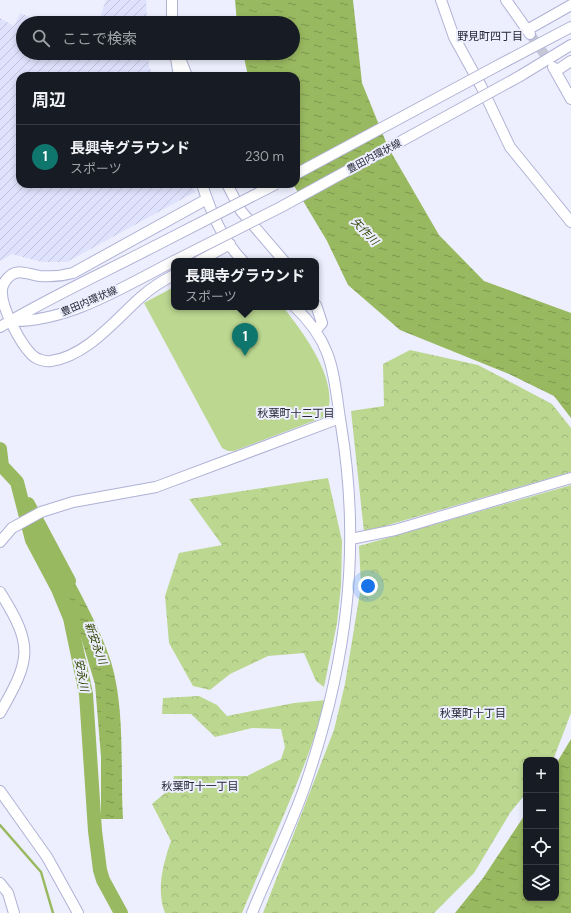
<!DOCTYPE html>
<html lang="ja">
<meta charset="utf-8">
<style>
:root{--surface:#171b24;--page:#242831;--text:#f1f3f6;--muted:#9ea1a6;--line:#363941;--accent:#0f766e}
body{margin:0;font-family:"DM Sans","Noto Sans JP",sans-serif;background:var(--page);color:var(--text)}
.controls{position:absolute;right:12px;bottom:12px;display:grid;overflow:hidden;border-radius:8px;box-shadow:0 2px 6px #0003}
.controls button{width:36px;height:36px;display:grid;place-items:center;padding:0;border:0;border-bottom:1px solid var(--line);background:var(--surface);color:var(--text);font:20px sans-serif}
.you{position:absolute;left:368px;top:586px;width:14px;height:14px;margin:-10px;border:3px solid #fff;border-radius:50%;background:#1a73e8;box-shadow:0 0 0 6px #1a73e833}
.badge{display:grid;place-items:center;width:26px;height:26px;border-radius:50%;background:var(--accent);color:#fff;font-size:13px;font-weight:700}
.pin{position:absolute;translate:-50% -33px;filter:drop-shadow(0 1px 2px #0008)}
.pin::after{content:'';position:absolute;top:21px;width:14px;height:12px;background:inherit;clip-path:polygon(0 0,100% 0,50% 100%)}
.popup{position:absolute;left:171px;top:258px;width:148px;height:52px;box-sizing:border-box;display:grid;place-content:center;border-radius:8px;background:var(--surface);filter:drop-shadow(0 1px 3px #0005);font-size:13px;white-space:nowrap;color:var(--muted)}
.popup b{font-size:15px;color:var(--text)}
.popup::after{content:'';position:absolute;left:50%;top:100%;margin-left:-8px;border:8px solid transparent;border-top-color:var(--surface)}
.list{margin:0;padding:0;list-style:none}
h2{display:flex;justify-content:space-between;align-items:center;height:52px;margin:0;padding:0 16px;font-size:17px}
h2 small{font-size:13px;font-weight:400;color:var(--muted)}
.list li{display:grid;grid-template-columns:26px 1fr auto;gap:12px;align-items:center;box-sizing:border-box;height:64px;padding:0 16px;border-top:1px solid var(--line)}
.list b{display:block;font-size:15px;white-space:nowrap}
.list p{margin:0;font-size:13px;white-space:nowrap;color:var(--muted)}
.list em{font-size:13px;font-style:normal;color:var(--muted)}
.icon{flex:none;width:22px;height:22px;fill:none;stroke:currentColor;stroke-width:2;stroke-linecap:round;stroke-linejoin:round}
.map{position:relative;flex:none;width:571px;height:913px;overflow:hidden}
.search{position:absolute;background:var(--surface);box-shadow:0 2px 6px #0003;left:16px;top:16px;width:284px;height:44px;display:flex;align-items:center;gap:10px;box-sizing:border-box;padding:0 14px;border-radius:22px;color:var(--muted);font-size:15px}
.panel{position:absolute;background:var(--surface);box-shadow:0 2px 6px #0003;left:16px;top:72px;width:284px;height:116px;border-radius:12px}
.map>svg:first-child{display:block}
.industrial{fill:url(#industrial-furrows)}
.grass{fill:#bbd790}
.forest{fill:url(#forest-crowns)}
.water{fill:url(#water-ripples)}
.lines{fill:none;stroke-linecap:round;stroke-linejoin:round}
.stream{stroke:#99b960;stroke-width:2.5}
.river{stroke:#99b960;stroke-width:14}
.minor-tunnel{stroke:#c5c7d6;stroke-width:10;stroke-dasharray:10 5;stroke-linecap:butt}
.minor-casing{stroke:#afb2d5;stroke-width:12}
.minor{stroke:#fff;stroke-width:10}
.minor-bridge-casing{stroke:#afb2d5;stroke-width:12;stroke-linecap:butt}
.minor-bridge{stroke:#fff;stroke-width:10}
.labels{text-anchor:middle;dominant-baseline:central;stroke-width:4;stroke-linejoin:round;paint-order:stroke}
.street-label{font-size:10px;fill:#262735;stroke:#edeffe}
.neighbourhood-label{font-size:11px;fill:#262735;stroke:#edeffe}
.water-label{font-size:11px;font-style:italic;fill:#304400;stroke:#edeffe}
</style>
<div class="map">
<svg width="571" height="913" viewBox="0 0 571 913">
<defs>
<pattern id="industrial-furrows" width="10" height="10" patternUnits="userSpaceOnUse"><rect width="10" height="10" fill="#dfe2fc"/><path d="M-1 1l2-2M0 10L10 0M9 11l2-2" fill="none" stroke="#bfc2d9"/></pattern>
<pattern id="forest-crowns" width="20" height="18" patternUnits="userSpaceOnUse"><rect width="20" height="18" fill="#bbd790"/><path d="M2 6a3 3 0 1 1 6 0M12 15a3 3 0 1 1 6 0" fill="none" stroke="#a1b97d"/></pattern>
<pattern id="water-ripples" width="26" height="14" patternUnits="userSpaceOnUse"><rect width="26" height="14" fill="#99b960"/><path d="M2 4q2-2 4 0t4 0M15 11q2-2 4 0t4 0" fill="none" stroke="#7d9650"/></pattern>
</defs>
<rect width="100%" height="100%" fill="#edeffe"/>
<path class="industrial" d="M 106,0 L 146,0 L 147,23 L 98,23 Z
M 20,13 L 43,23 L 23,23 L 23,53 L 148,53 L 149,66 L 153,76 L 20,76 L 20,184 L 192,184 L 195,192 L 67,262 L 42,262 L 12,254 L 0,261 L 0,18 L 14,26 Z"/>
<path class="grass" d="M 174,287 L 174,307 L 283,307 C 302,331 334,373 329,406 C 328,409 326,414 324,417 L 234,451 L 228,451 L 222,448 L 144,303 Z"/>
<path class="forest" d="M 410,350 L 478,365 L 552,404 L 571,428 L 571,472 L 364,532 L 351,411 L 384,406 L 383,364 Z
M 328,478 L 342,541 L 341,586 L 337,623 L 324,687 L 316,681 L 304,653 L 268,656 L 230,674 L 210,690 L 193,686 L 169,643 L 165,596 L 179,553 L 222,545 L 189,499 Z
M 571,485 L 571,713 L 553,760 L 526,760 L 526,793 L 510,813 L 474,873 L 434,913 L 263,913 L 334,730 L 345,684 L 361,586 L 359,546 Z
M 199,696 L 217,705 L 227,716 L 294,703 L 326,700 C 305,774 271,842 242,913 L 165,913 C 156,890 163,864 171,841 L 152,804 L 172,787 L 174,776 L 247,776 L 281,759 L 285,747 L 281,729 L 252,728 L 215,737 L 191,714 L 162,714 L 163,698 Z"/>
<path class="water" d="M 235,0 L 353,0 L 362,83 L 388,147 L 439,235 L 484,281 L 571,313 L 571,418 L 554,396 L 509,374 L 400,330 L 348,285 L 327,241 L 293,184 L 296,184 L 296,76 L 248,76 L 243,53 L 293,53 L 293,23 L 237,23 Z
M 62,558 C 78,590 97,622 109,656 C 126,704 120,769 123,819 L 101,819 L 101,757 L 95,684 L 76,621 L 56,578 Z
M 571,739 L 571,913 L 455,913 L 483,878 L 526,813 L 526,898 L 556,898 L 556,764 Z"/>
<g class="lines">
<path class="stream" d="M 0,825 L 41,872 L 53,913"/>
<path class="river" d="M 0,449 L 2,466 L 17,482 L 32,540 L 58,589 L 70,618 L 86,694 L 95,831 L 100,870 L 103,880 L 121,913
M 28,504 L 69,581"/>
<path class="minor-tunnel" d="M 530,34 L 552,65"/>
<g class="minor-casing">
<path id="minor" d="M 172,0 L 172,23
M 441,0 L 454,37 L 481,86 L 510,147 L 571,222
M 506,0 L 530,34
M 527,30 L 571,5
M 178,53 L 187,76
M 176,58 L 179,76
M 497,66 L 571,27
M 553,67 L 571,99
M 556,71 L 571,61
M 520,76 L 571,45
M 202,184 C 210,210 223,241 243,261
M 227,184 L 241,211 L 284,261
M 199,261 L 230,244
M 174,275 C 162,281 151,288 141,297 C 116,319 87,356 51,361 C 45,362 36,359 32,355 C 20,343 0,306 2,289 C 3,283 6,279 11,275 C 20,269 31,275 40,276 C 52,277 62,276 73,273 L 207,199
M 10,321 C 67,323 125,286 174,261
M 0,327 C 50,297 103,273 155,246
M 316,330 L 322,323 L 316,305
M 351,539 L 395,530 L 571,478
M 0,542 L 12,528 L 41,512 L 73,502 L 156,487 L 340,418
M 0,592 C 34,646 31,659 0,713
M 0,791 L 47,857 L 78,913
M 0,883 L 8,893 L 14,913
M 252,913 C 269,871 290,829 305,786 C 346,666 362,552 341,425 C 333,375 335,345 295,307"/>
</g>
<use href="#minor" class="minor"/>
<g class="minor-bridge-casing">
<path id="minor-bridge" d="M 296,174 L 497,66
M 155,246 L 276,184
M 174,261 L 281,207 L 520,76"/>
</g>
<use href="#minor-bridge" class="minor-bridge"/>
</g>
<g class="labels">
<g class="street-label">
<text transform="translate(374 156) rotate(-28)">豊田内環状線</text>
<text transform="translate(89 301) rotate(-23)">豊田内環状線</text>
</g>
<g class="neighbourhood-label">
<text x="490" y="36">野見町四丁目</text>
<text x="296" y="413">秋葉町十二丁目</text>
<text x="473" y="713">秋葉町十丁目</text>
<text x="200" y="786">秋葉町十一丁目</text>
</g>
<g class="water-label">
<text transform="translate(365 231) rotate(46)">矢作川</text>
<text transform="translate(96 643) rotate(70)">新安永川</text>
<text transform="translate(82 675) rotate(79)">安永川</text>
</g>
</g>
</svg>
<div class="controls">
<button>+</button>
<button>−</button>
<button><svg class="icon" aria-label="locate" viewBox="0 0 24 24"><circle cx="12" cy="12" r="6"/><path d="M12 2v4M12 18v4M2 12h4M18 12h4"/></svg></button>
<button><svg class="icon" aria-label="layers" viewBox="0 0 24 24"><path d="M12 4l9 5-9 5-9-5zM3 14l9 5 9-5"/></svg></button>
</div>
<div class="you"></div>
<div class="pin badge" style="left:245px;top:356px">1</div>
<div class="popup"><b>長興寺グラウンド</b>スポーツ</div>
<div class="search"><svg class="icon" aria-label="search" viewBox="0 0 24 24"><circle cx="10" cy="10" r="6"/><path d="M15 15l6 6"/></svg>ここで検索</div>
<section class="panel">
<h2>周辺<small></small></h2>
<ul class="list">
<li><span class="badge">1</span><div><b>長興寺グラウンド</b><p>スポーツ</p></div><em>230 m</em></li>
</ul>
</section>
</div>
